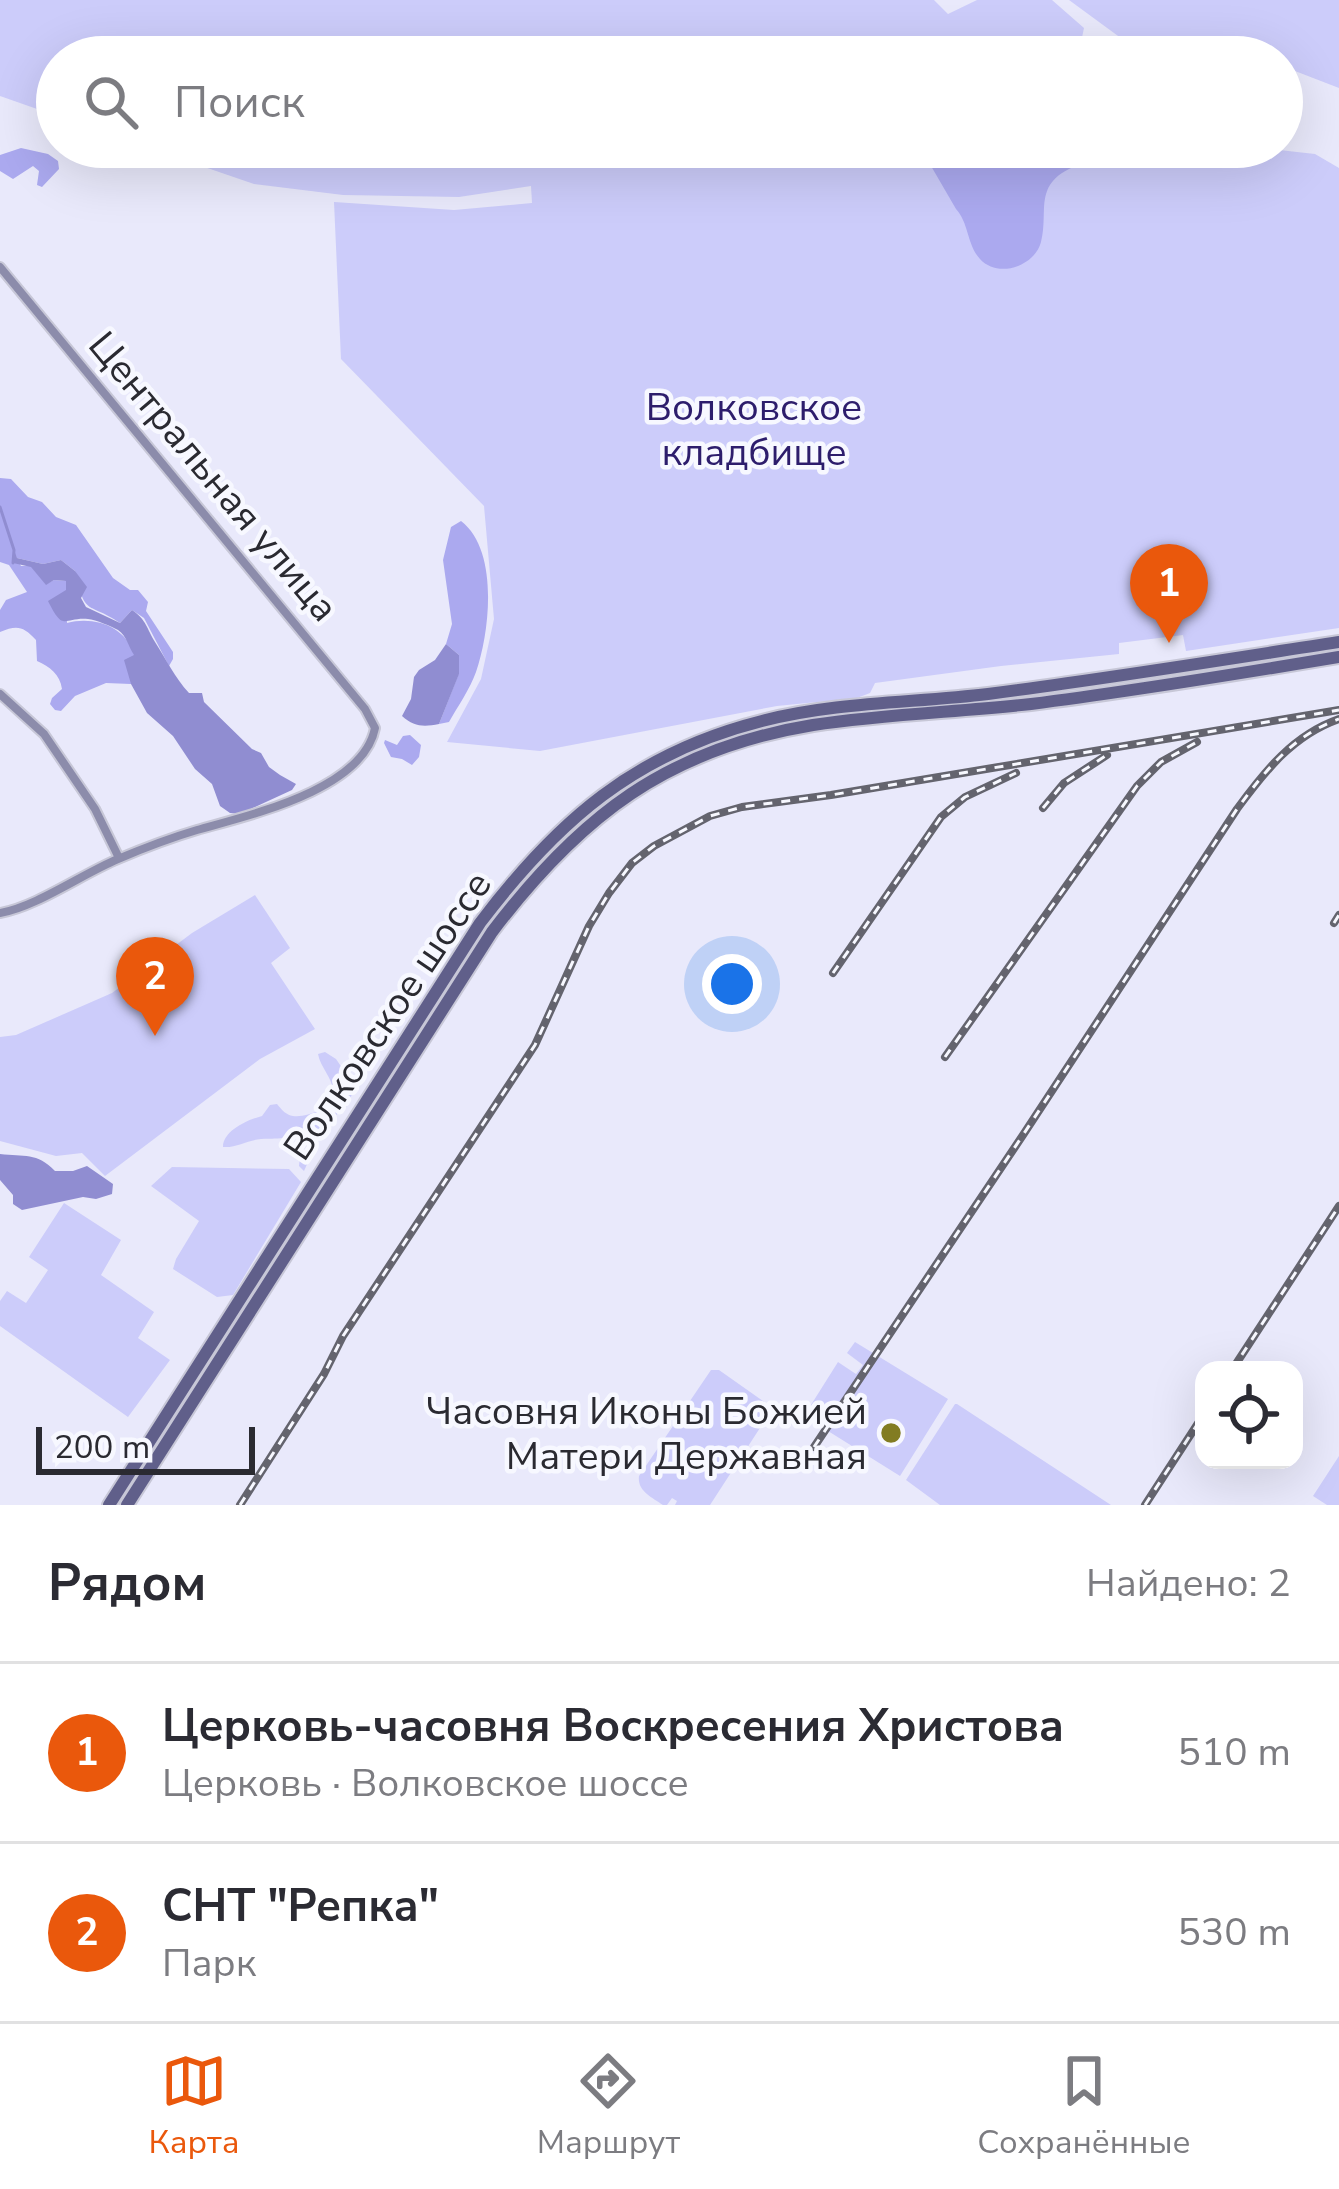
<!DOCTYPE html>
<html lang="ru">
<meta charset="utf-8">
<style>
:root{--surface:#fff;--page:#f2f2f3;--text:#2b2b33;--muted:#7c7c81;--line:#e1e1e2;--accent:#ea580c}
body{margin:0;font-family:"Nunito Sans",sans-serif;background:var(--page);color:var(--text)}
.controls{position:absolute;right:36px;bottom:36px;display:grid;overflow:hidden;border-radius:24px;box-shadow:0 12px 48px #0002}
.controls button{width:108px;height:108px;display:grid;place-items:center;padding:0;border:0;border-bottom:3px solid var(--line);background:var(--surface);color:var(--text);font:60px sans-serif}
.scale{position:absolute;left:36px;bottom:30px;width:219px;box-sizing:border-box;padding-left:12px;border:6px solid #2a2a31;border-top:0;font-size:33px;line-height:42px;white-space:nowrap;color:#2a2a31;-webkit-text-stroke:9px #f7f8ff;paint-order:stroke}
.you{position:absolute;left:732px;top:984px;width:42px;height:42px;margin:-30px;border:9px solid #fff;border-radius:50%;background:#1a73e8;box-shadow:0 0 0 18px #1a73e833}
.badge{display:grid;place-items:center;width:78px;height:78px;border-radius:50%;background:var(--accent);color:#fff;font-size:39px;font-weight:700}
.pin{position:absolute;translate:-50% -99px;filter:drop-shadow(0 3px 6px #0008)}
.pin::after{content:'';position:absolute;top:63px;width:42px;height:36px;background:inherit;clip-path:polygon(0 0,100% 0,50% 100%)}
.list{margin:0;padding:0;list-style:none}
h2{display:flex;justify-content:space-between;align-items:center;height:156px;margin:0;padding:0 48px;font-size:51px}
h2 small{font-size:39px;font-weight:400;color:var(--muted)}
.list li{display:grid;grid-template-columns:78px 1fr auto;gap:36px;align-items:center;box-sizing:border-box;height:180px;padding:0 48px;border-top:3px solid var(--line)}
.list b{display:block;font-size:45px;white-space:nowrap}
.list p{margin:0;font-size:39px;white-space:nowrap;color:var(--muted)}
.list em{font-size:39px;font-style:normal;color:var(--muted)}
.icon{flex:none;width:66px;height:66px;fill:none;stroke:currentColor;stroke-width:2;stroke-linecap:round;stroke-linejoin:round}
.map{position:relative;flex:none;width:1339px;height:1505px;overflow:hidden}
.search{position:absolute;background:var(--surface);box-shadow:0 12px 48px #0002;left:36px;right:36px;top:36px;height:132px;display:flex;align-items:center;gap:30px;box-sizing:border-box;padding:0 42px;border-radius:66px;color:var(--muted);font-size:45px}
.sheet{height:516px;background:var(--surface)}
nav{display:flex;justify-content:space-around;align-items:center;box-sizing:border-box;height:168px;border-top:3px solid var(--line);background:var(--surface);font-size:33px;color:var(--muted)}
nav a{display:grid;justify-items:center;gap:6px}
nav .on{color:var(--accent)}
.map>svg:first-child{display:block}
.green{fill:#ccccfa}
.forest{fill:#aba9ef}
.water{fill:#908dd1}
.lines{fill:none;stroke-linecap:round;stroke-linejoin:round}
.stream{stroke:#908dd1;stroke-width:3}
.street-casing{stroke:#c7c7d7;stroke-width:12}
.secondary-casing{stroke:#c7c7d7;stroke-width:16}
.street{stroke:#8c8cab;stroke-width:8}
.secondary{stroke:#605f8a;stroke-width:12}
.rail-casing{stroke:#64646e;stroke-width:8}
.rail{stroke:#f7f8ff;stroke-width:3;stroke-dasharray:9;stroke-linecap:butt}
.poi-dot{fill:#827c22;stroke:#f7f8ff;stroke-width:4.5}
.labels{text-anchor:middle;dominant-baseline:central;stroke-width:9;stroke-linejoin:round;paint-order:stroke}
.park-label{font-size:39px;fill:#2d1d6c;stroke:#f7f8ff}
.street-label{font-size:39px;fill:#2a2a31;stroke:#f7f8ff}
.poi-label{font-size:39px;fill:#2a2a31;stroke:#f7f8ff;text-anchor:end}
</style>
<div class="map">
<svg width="1339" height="1505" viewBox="0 0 1339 1505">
<rect width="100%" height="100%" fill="#e9e9fb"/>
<path class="green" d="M 0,0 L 934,0 L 948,14 L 977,0 L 1052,0 L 1084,28 L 1078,57 L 57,57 L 57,116 L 0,96 Z
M 1069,0 L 1339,0 L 1339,88 L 1282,66 L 1282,57 L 1144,55 Z
M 146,147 L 1253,147 L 1315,154 L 1339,168 L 1339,628 L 1186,651 L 1183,635 L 1119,643 L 1119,654 L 1001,666 L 875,683 L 870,693 L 857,698 L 777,706 L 540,751 L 447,742 L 481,679 L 494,619 L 484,506 L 341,359 L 334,202 L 454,210 L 532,203 L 531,186 L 459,197 L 343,195 L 254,184 Z
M 255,895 L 290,948 L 271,963 L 315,1029 L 260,1059 L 105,1176 L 82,1153 L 56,1156 L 0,1141 L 0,1037 L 16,1035 L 112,993 L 192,933 Z
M 325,1052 L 336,1059 L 355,1087 L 347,1106 L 325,1124 L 304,1171 L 299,1166 C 299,1154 310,1146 312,1134 L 309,1128 C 289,1140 283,1138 261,1139 C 247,1140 237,1148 223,1147 C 223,1131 247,1120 262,1116 L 270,1105 L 277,1104 C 282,1110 286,1115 293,1116 C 306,1118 334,1108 333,1092 C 333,1078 320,1067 318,1054 Z
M 172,1167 L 289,1169 L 301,1182 L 233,1295 L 217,1297 L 173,1269 L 176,1259 L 199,1221 L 151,1186 Z
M 64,1203 L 121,1240 L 101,1275 L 154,1312 L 138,1338 L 170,1360 L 128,1417 L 0,1326 L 0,1301 L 7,1291 L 26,1303 L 48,1270 L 29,1257 Z
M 855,1342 L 948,1399 L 900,1476 L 804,1416 L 838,1362 L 856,1374 L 863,1365 L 847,1353 Z
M 711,1370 L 719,1370 L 773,1408 L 710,1505 L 675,1505 L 677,1501 L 672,1498 L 667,1505 L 663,1505 C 652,1497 637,1491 639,1476 Z
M 955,1404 L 957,1404 L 1111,1505 L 940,1505 L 906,1480 Z
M 1339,1456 L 1339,1505 L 1327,1505 L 1313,1496 Z"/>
<path class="forest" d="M 920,147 L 1073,147 L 1071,168 C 1033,186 1049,212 1041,242 C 1035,266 998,279 980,259 C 967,245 969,223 956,209 Z
M 21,148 L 48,154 L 58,161 L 59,169 L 42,187 L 37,185 L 39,171 L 33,166 L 13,179 L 0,171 L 0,155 Z
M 0,478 L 11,479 L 28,497 L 42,502 L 56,517 L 76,525 L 113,578 L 130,590 L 138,590 L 148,602 L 146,611 L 173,652 L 173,659 L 169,666 L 144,618 L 132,610 L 120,623 C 88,601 85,618 75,571 L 61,560 L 43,564 L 17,558 L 14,553 L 21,566 L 31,566 L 46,584 L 54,580 L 66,581 L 67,623 C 94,616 125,626 134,654 C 136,661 131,675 131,684 L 106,683 L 75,696 L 61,711 L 55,710 L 50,704 L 52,698 L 62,689 C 60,674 50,667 37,661 L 36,640 C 23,626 17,625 0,632 L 0,610 L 6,600 L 27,592 L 9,565 L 0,562 Z
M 461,521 C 499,550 490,631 476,672 C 470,689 458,706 449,722 L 439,724 L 459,673 L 459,655 L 446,644 L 452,624 L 443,560 L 451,527 Z
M 410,735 L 421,745 L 419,757 L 412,765 L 402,759 L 391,757 L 384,743 L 385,740 L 397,745 L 403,736 Z"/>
<path class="water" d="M 14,550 L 17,558 L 43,564 L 61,560 L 75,571 L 87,587 L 81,598 L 86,607 L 120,623 L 132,610 C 146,619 147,629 155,642 C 166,659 175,678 189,693 L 202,693 L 204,702 L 252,749 L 261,753 L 269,767 L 280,775 L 296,784 L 292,790 L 240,814 L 230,813 L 220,806 L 212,784 L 195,769 L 173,736 L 147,713 L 131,684 L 124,660 L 134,655 C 128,646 127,636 118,630 C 111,626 96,620 88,619 C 63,617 64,633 48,601 L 66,590 L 66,581 L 54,580 L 46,585 L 31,567 L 13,563 Z
M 446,644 L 459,655 L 459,674 L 439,724 C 424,727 414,727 402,716 L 411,699 L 414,677 L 419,670 L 435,660 Z
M 0,1154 C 24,1157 37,1152 55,1171 L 73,1171 L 87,1166 L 113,1184 L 112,1194 L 96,1199 L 83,1197 L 22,1210 L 13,1204 L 13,1195 L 0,1180 Z"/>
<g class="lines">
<path class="stream" d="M 0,507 L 14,550 L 13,563"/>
<g class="street-casing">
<path id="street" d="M 0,267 L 365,709 L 375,728 C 363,790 249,815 197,830 C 170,838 144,848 118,859 C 82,874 36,907 0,913
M 0,694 L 44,734 L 95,809 L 119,858"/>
</g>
<g class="secondary-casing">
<path id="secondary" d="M 109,1505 L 480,923 C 557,821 635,753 762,721 C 835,702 913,703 988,694 C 1105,679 1222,660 1339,642
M 127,1505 L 492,932 C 580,816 667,749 813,725 C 885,714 959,712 1031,704 C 1134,691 1237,674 1339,657"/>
</g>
<use href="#street" class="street"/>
<use href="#secondary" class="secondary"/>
<g class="rail-casing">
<path id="rail" d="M 1043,808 L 1064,783 L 1107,755
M 1334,923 L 1339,915
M 833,973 L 941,817 L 965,797 L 1016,773
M 945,1057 L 1137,786 L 1161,762 L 1197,742
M 1232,1370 L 1339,1206
M 814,1447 L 1023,1135 L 1237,809 C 1265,771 1293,735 1339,719
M 240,1505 L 324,1374 L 343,1336 L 535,1045 L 589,926 L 609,893 L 632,863 L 654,846 L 710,816 L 742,807 L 831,795 L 1339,710
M 1145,1505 L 1204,1414"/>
</g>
<use href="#rail" class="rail"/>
</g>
<circle class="poi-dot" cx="891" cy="1433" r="12"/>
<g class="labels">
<g class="park-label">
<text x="754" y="407">Волковское<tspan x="754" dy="45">кладбище</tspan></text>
</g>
<g class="street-label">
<text transform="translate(213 477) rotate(50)">Центральная улица</text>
<text transform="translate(388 1016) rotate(-56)">Волковское шоссе</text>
</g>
<g class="poi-label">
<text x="867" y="1411">Часовня Иконы Божией<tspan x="867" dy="45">Матери Державная</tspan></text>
</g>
</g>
</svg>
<div class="controls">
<button><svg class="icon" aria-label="locate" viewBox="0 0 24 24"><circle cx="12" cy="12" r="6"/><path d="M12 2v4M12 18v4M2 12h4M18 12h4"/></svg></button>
</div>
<div class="scale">200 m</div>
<div class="you"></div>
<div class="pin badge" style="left:1169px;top:643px">1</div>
<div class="pin badge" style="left:155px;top:1036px">2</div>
<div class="search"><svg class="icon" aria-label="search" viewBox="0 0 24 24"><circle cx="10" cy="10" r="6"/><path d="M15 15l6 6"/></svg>Поиск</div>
</div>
<section class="sheet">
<h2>Рядом<small>Найдено: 2</small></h2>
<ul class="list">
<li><span class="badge">1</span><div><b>Церковь-часовня Воскресения Христова</b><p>Церковь · Волковское шоссе</p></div><em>510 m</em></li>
<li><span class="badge">2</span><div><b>СНТ &quot;Репка&quot;</b><p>Парк</p></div><em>530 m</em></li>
</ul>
</section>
<nav>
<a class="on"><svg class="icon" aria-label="map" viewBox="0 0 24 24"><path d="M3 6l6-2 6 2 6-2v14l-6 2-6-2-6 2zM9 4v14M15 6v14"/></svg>Карта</a>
<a><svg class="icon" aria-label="directions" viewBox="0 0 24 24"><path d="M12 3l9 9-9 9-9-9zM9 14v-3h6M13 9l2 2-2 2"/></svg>Маршрут</a>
<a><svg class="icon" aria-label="saved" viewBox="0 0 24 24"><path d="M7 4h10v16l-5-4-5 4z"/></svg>Сохранённые</a>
</nav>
